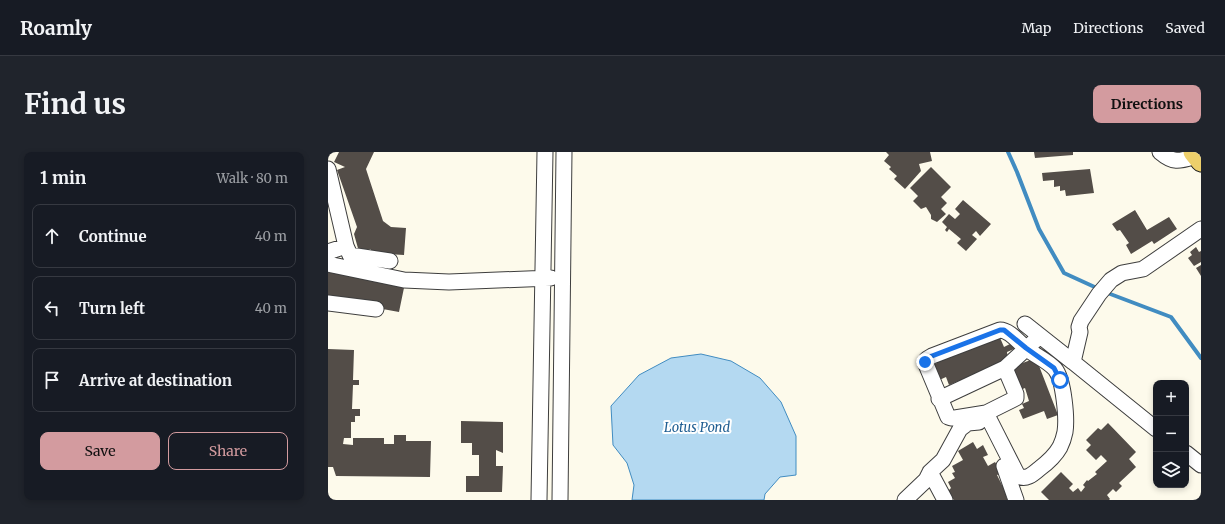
<!DOCTYPE html>
<meta charset="utf-8">
<style>
:root{--surface:#171b24;--page:#20242c;--text:#f1f3f6;--muted:#9ea1a6;--line:#363941;--accent:#d39b9f}
body{margin:0;font-family:Merriweather,serif;background:var(--page);color:var(--text)}
.controls{position:absolute;right:12px;bottom:12px;display:grid;overflow:hidden;border-radius:8px;box-shadow:0 2px 6px #0003}
.controls button{width:36px;height:36px;display:grid;place-items:center;padding:0;border:0;border-bottom:1px solid var(--line);background:var(--surface);color:var(--text);font:20px sans-serif}
.stop{position:absolute;width:12px;height:12px;margin:-9px;border:3px solid #1a73e8;border-radius:50%;background:#fff}
.stop.end{background:#1a73e8;border-color:#fff;box-shadow:0 1px 4px #0008}
.list{margin:0;padding:0;list-style:none}
h2{display:flex;justify-content:space-between;align-items:center;height:52px;margin:0;padding:0 16px;font-size:17px}
h2 small{font-size:13px;font-weight:400;color:var(--muted)}
.list li{display:grid;grid-template-columns:26px 1fr auto;gap:12px;align-items:center;box-sizing:border-box;height:64px;margin:0 8px 8px;padding:0 8px;border:1px solid var(--line);border-radius:8px}
.list b{display:block;font-size:15px;white-space:nowrap}
.list em{font-size:13px;font-style:normal;color:var(--muted)}
.actions{display:flex;gap:8px;padding:12px 16px}
.actions a{flex:1;padding:9px 0;border:1px solid var(--accent);border-radius:8px;text-align:center;font-size:14px;color:var(--accent)}
.actions .main{background:var(--accent);color:#111}
.icon{flex:none;width:22px;height:22px;fill:none;stroke:currentColor;stroke-width:2;stroke-linecap:round;stroke-linejoin:round}
.map{position:relative;flex:none;width:873px;height:348px;overflow:hidden;border-radius:8px}
header{display:flex;align-items:center;gap:24px;box-sizing:border-box;height:56px;padding:0 20px;background:var(--surface);border-bottom:1px solid var(--line)}
header strong{font-size:19px}
nav{display:flex;gap:22px;margin-inline-start:auto;font-size:14px}
.intro{display:flex;align-items:center;justify-content:space-between;box-sizing:border-box;height:96px;padding:0 24px}
h1{margin:0;font-size:28px}
.button{padding:10px 18px;border-radius:8px;background:var(--accent);color:#111;font-size:14px;font-weight:700}
main{display:flex;gap:24px;padding:0 24px}
aside{flex:1;background:var(--surface);border-radius:8px;box-shadow:0 2px 6px #0003}
.map>svg:first-child{display:block}
.water{fill:#b4d9f1;stroke:#418cc1}
.lines{fill:none;stroke-linecap:round;stroke-linejoin:round}
.stream{stroke:#418cc1;stroke-width:4}
.building{fill:#534d48}
.minor-casing{stroke:#3e3e3e;stroke-width:17}
.major-casing{stroke:#1c1c1c;stroke-width:21}
.minor{stroke:#fff;stroke-width:15}
.major{stroke:#edcf6b;stroke-width:19}
.route{stroke:#1a73e8;stroke-width:5}
.labels{text-anchor:middle;dominant-baseline:central;stroke-width:4;stroke-linejoin:round;paint-order:stroke}
.water-label{font-size:13px;font-style:italic;fill:#1f5e92;stroke:#fff}
</style>
<header>
<strong>Roamly</strong>
<nav><a>Map</a><a>Directions</a><a>Saved</a></nav>
</header>
<div class="intro"><h1>Find us</h1><a class="button">Directions</a></div>
<main>
<aside>
<h2>1 min<small>Walk · 80 m</small></h2>
<ul class="list">
<li><svg class="icon" aria-label="ahead" viewBox="0 0 24 24"><path d="M12 20V5M6 11l6-6 6 6"/></svg><div><b>Continue</b></div><em>40 m</em></li>
<li><svg class="icon" aria-label="left" viewBox="0 0 24 24"><path d="M17 20v-9H6M10 6l-5 5 5 5"/></svg><div><b>Turn left</b></div><em>40 m</em></li>
<li><svg class="icon" aria-label="arrive" viewBox="0 0 24 24"><path d="M6 21V4h12l-3 4 3 4H6"/></svg><div><b>Arrive at destination</b></div></li>
</ul>
<div class="actions"><a class="main">Save</a><a>Share</a></div>
</aside>
<div class="map">
<svg width="873" height="348" viewBox="0 0 873 348">
<rect width="100%" height="100%" fill="#fdfaeb"/>
<path class="water" d="M 373,202 L 403,209 L 432,226 L 453,250 L 468,284 L 468,323 L 452,325 L 437,342 L 436,348 L 304,348 L 306,333 L 299,311 L 285,293 L 283,254 L 311,223 L 343,206 Z"/>
<g class="lines">
<path class="stream" d="M 680,0 L 689,20 L 711,77 L 736,121 L 771,137
M 777,140 L 843,165 L 873,206"/>
</g>
<path class="building" d="M 11,0 L 46,0 L 38,17 L 55,69 L 63,75 L 78,76 L 76,103 L 42,101 L 43,97 L 31,100 L 26,82 L 29,75 L 9,18 L 17,15 L 6,10 Z
M 558,0 L 602,0 L 604,9 L 591,12 L 593,19 L 577,37 L 566,27 L 569,24 L 561,17 L 563,15 L 556,9 L 561,3 Z
M 706,0 L 745,0 L 745,3 L 707,6 Z
M 603,15 L 623,35 L 613,45 L 619,51 L 613,57 L 618,62 L 609,70 L 603,67 L 603,63 L 598,55 L 593,57 L 585,49 L 590,44 L 582,36 Z
M 762,17 L 766,41 L 738,44 L 737,38 L 732,39 L 732,34 L 726,35 L 726,28 L 715,29 L 714,21 Z
M 635,48 L 663,72 L 652,84 L 648,79 L 644,83 L 649,87 L 638,99 L 629,91 L 633,87 L 621,77 L 619,80 L 617,78 L 619,75 L 614,70 L 621,62 L 627,67 L 632,62 L 627,57 Z
M 807,58 L 819,78 L 841,65 L 849,77 L 826,92 L 824,89 L 803,102 L 798,93 L 801,91 L 792,78 L 789,79 L 784,72 Z
M 868,95 L 871,100 L 873,99 L 873,110 L 866,114 L 860,106 L 864,103 L 862,100 Z
M 873,113 L 873,124 L 868,116 Z
M 0,117 L 77,131 L 71,160 L 0,147 Z
M 670,181 L 676,195 L 684,191 L 686,197 L 679,200 L 680,208 L 621,233 L 618,225 L 607,230 L 601,214 L 609,211 L 608,207 Z
M 0,197 L 26,198 L 25,228 L 31,228 L 31,233 L 25,233 L 24,257 L 32,257 L 32,264 L 27,264 L 27,270 L 23,270 L 23,286 L 16,286 L 15,292 L 25,293 L 25,299 L 25,286 L 56,286 L 56,292 L 66,292 L 66,283 L 78,283 L 78,289 L 103,289 L 102,325 L 8,324 L 5,315 L 0,315 Z
M 708,206 L 730,263 L 719,267 L 716,259 L 695,267 L 691,258 L 696,256 L 694,252 L 701,249 L 697,236 L 690,239 L 681,216 Z
M 133,269 L 175,270 L 175,301 L 168,298 L 168,314 L 175,314 L 174,340 L 138,340 L 138,324 L 151,324 L 151,303 L 144,303 L 144,291 L 133,291 Z
M 780,271 L 808,300 L 801,307 L 808,315 L 791,331 L 794,334 L 788,340 L 785,337 L 779,343 L 782,347 L 781,348 L 721,348 L 713,340 L 733,320 L 745,332 L 741,336 L 745,340 L 750,336 L 753,340 L 757,335 L 755,333 L 759,328 L 760,329 L 769,322 L 767,320 L 779,309 L 773,303 L 768,308 L 758,298 L 763,293 L 758,288 L 770,276 L 773,278 Z
M 645,290 L 649,297 L 655,293 L 660,303 L 655,305 L 660,314 L 667,310 L 674,321 L 669,323 L 674,333 L 678,331 L 685,343 L 678,345 L 680,348 L 626,348 L 625,347 L 622,348 L 619,340 L 623,336 L 620,330 L 627,326 L 624,321 L 627,320 L 624,314 L 635,308 L 630,299 Z"/>
<g class="lines">
<g class="minor-casing">
<path id="minor" d="M 832,0 C 846,12 852,9 868,4
M 0,17 L 18,94 L 22,103 L 62,109
M 0,100 L 18,94
M 0,112 L 76,128 L 121,130 L 223,126
M 0,151 L 48,157
M 697,172 L 745,210
M 672,178 C 682,178 692,192 699,197 C 708,204 720,209 727,217 C 736,228 739,267 737,280 C 736,285 734,291 732,295 C 727,304 719,311 711,317 C 704,323 698,328 690,324 L 658,261 L 627,266 L 623,266 L 620,265 L 597,210 L 599,207 L 604,204 Z
M 611,247 L 677,216 L 712,184
M 658,261 L 688,246 L 688,242 L 677,216
M 828,277 L 745,210 L 752,180 L 751,175 L 753,169 L 771,142 L 783,128 L 794,121 L 815,117 L 873,77
M 858,301 L 873,313
M 676,314 L 688,348
M 602,320 L 617,348
M 211,348 L 217,0
M 232,348 L 236,0
M 577,348 L 598,328 L 602,320 L 615,308 L 632,277 L 640,271 L 651,270"/>
</g>
<g class="major-casing">
<path id="major" d="M 865,0 L 873,10"/>
</g>
<use href="#minor" class="minor"/>
<use href="#major" class="major"/>
</g>
<g class="lines">
<path class="route" d="M 597,210 L 598,207 L 604,204 L 672,178 L 676,178 L 698,196 L 726,216 L 732,228"/>
</g>
<g class="labels">
<g class="water-label">
<text x="369" y="275">Lotus Pond</text>
</g>
</g>
</svg>
<div class="controls">
<button>+</button>
<button>−</button>
<button><svg class="icon" aria-label="layers" viewBox="0 0 24 24"><path d="M12 4l9 5-9 5-9-5zM3 14l9 5 9-5"/></svg></button>
</div>
<div class="stop" style="left:732px;top:228px"></div>
<div class="stop end" style="left:597px;top:210px"></div>
</div>
</main>
